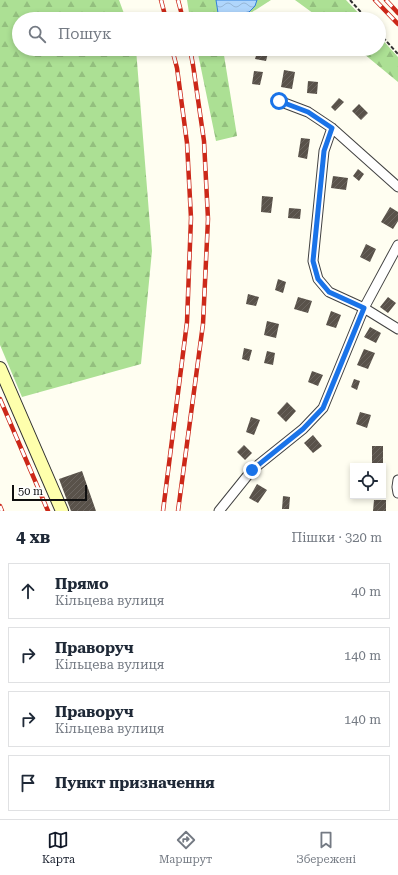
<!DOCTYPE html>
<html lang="uk">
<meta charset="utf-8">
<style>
:root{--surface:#fff;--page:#f6f6f7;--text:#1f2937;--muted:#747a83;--line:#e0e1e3;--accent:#111827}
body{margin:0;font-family:"Roboto Serif",serif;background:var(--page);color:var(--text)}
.controls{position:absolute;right:12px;bottom:12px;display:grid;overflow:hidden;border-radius:0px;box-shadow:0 2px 6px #0003}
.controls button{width:36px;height:36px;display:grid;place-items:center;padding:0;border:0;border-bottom:1px solid var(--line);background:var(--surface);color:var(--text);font:20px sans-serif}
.scale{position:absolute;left:12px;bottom:10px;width:75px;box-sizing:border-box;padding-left:4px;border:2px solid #0f0f0f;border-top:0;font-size:11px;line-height:14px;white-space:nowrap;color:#0f0f0f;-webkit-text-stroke:3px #fff;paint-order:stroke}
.stop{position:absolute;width:12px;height:12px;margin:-9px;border:3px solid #1a73e8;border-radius:50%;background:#fff}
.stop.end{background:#1a73e8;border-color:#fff;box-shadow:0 1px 4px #0008}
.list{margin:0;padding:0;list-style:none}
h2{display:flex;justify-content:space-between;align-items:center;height:52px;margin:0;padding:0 16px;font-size:17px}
h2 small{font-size:13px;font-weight:400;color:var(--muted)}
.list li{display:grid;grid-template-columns:26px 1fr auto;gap:12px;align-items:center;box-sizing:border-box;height:56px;margin:0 8px 8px;padding:0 8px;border:1px solid var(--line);border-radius:0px}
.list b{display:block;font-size:15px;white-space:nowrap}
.list p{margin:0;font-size:13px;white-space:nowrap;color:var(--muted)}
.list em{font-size:13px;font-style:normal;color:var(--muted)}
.icon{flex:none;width:22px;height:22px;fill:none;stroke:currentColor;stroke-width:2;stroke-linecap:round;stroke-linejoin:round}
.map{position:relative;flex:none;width:398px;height:511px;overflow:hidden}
.search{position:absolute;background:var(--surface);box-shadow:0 2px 6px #0003;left:12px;right:12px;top:12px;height:44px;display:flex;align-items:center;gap:10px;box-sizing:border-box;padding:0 14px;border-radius:22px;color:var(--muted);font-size:15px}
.sheet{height:308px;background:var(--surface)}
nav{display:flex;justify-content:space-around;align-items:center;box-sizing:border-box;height:56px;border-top:1px solid var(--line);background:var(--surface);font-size:11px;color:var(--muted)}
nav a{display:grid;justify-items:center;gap:2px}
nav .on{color:var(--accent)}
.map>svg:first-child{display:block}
.forest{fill:url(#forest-firs)}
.water{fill:url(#water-waves);stroke:#3080da}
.building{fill:url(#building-hatch)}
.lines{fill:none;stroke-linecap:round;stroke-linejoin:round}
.street-casing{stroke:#424242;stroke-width:11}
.secondary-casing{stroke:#313131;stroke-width:14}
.path{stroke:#313131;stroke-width:2;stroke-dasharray:4 2;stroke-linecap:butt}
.street{stroke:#fff;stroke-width:9}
.secondary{stroke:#feffac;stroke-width:12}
.rail-casing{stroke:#cc2819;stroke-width:4.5}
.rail{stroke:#fff;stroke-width:3;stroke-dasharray:9;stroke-linecap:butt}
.route{stroke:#1a73e8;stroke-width:5}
</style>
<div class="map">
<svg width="398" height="511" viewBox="0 0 398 511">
<defs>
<pattern id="forest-firs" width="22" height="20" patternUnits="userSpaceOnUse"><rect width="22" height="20" fill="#ace094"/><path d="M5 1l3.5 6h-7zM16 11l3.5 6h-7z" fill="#93bf7e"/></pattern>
<pattern id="water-waves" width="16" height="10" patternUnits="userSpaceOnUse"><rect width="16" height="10" fill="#b0d6fc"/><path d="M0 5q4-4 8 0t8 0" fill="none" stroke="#96b6d7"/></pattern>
<pattern id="building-hatch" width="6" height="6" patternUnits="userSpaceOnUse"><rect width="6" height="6" fill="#59524a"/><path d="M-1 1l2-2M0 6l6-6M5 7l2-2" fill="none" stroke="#6c6660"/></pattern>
</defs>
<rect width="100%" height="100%" fill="#fffef1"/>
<path class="forest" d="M 0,0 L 119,0 L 126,19 L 19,19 L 19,49 L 136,49 L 152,251 L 141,364 L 22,397 L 0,345 Z
M 187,0 L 271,0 L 246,16 L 231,19 L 190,19 Z
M 295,0 L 346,0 L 364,19 L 321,19 Z
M 379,36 L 398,57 L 398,82 L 358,49 L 379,49 Z
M 197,49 L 223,49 L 237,136 L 216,141 Z"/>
<path class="water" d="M 216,0 L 257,0 L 255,6 L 249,12 L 223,16 L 218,13 Z"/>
<path class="building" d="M 258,49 L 269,49 L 266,61 L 255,59 Z
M 284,70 L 295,72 L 292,89 L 281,87 Z
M 254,71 L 263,72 L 260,85 L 252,84 Z
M 308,81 L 318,82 L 317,94 L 307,93 Z
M 339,98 L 344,102 L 335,111 L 331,107 Z
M 359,104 L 368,113 L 361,120 L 352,111 Z
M 301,138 L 310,139 L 307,159 L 298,157 Z
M 358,169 L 364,174 L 359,181 L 353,176 Z
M 333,176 L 348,178 L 346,190 L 331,188 Z
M 262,196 L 273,197 L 271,213 L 261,212 Z
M 390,207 L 398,212 L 398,221 L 393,229 L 381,222 Z
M 289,208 L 301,209 L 300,219 L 288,218 Z
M 366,244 L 376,249 L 370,262 L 360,257 Z
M 278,279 L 286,282 L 283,293 L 275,290 Z
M 248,294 L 259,297 L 256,306 L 246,304 Z
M 298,297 L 312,301 L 308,313 L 294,309 Z
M 388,297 L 396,303 L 388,313 L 380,307 Z
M 331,311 L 341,315 L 336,328 L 326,325 Z
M 267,321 L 279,324 L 276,338 L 264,335 Z
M 370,327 L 381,333 L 376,343 L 364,337 Z
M 244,348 L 252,350 L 249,361 L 242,359 Z
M 364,349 L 375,353 L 368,369 L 357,365 Z
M 267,351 L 275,353 L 273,365 L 264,363 Z
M 312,371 L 323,375 L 318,386 L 308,382 Z
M 354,379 L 360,381 L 357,390 L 351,387 Z
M 287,402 L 296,411 L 286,422 L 277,413 Z
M 360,412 L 371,415 L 367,428 L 356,424 Z
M 251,417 L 260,420 L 254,435 L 246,432 Z
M 313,435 L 322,446 L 313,453 L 304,443 Z
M 244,445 L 252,453 L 245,460 L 237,452 Z
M 372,446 L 383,446 L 383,466 L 372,466 Z
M 82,471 L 96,511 L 71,511 L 59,479 Z
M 257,484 L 267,490 L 258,503 L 249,498 Z
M 283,496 L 290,497 L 289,509 L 282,509 Z
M 374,500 L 386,500 L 386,511 L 373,511 Z"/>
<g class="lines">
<g class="street-casing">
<path id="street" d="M 279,101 L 308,112 L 332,128 L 398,187
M 332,128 L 324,151 L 313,261 L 318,279 L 329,292 L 364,308 L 398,329
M 398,480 L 397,487 L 398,493
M 219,511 L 252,470 L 303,429 L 323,408 L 364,308 L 398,245"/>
</g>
<g class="secondary-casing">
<path id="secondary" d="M 0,368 L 62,511"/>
</g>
<path class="path" d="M 350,0 L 367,19
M 379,33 L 398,54"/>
<use href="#street" class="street"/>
<use href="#secondary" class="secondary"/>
<g class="rail-casing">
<path id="rail" d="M 161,0 L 166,19
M 178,0 L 183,19
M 375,0 L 398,24
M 386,0 L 398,13
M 0,399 L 48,511
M 0,506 L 2,511
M 163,511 L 187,322 L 191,218 L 187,143 L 177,68 L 172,49
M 178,511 L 203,324 L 208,219 L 204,141 L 193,65 L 190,49"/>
</g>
<use href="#rail" class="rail"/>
</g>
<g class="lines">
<path class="route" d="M 252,470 L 303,429 L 323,408 L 364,308 L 329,292 L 318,279 L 313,261 L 324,151 L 332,128 L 308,112 L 279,101"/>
</g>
</svg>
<div class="controls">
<button><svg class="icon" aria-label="locate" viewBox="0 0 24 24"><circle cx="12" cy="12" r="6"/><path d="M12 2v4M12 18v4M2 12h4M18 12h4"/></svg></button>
</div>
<div class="scale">50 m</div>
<div class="stop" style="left:279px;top:101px"></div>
<div class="stop end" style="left:252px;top:470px"></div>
<div class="search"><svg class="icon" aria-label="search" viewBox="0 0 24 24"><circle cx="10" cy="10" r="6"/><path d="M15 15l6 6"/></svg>Пошук</div>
</div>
<section class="sheet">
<h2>4 хв<small>Пішки · 320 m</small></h2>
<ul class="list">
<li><svg class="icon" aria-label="ahead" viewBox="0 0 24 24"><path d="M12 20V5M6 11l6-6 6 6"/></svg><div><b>Прямо</b><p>Кільцева вулиця</p></div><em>40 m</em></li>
<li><svg class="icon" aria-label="right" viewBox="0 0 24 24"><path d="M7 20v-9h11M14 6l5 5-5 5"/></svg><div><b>Праворуч</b><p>Кільцева вулиця</p></div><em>140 m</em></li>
<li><svg class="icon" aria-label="right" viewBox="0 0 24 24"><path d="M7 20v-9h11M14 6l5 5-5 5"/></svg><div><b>Праворуч</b><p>Кільцева вулиця</p></div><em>140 m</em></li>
<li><svg class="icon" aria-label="arrive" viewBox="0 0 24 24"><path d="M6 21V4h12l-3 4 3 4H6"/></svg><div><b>Пункт призначення</b></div></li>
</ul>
</section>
<nav>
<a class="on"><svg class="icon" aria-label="map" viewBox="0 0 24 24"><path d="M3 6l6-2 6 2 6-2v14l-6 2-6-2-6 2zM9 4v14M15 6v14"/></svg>Карта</a>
<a><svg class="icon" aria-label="directions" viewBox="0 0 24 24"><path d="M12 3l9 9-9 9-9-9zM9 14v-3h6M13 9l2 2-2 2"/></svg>Маршрут</a>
<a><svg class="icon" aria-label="saved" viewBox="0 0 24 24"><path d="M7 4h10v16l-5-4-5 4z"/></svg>Збережені</a>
</nav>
